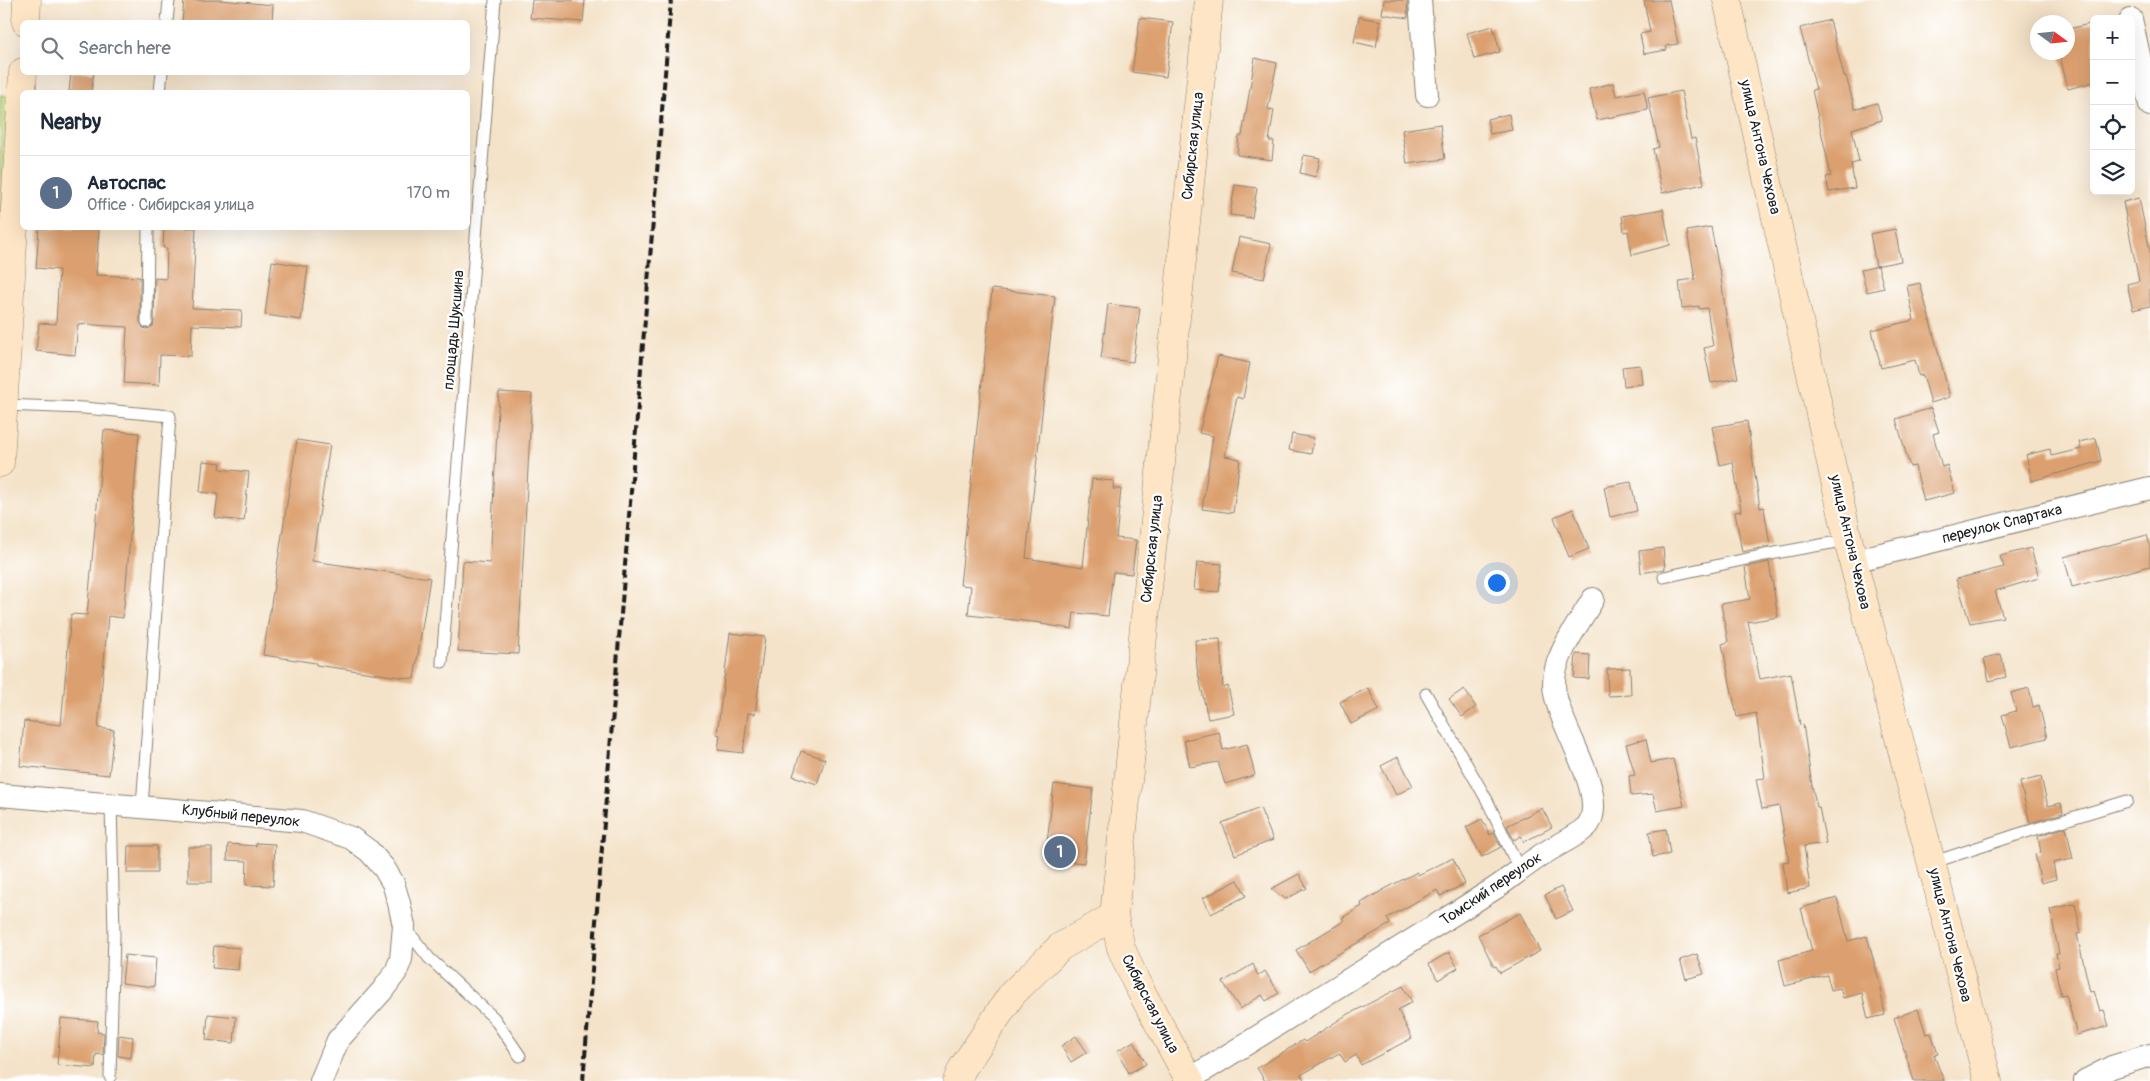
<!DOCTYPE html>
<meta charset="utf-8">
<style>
:root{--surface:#fff;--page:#f6f6f7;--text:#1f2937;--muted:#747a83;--line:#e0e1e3;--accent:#d93025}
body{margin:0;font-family:Pangolin,sans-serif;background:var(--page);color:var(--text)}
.controls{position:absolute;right:15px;top:15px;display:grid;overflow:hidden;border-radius:8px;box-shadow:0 5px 20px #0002}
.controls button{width:45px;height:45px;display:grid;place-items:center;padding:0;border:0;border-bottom:1px solid var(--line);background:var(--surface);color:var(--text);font:25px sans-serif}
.compass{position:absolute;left:2030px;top:15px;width:45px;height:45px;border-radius:50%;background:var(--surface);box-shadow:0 5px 20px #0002;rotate:105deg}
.you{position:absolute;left:1496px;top:582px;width:18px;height:18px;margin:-12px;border:4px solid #fff;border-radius:50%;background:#1a73e8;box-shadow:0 0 0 8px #1a73e833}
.badge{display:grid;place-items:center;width:32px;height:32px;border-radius:50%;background:var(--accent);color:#fff;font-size:16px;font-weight:700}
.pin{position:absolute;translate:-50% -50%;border:2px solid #fff;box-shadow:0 1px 5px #0006}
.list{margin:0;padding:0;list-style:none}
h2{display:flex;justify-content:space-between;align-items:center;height:65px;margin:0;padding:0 20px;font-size:21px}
h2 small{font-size:16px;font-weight:400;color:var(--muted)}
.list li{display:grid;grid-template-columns:32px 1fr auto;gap:15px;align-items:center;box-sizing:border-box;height:75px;padding:0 20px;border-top:1px solid var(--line)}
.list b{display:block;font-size:19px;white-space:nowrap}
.list p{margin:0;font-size:16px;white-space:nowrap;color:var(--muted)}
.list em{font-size:16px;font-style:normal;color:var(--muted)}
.icon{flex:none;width:28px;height:28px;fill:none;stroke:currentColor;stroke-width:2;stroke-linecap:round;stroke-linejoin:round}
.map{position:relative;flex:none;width:2150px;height:1081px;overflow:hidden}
.search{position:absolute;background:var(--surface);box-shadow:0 5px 20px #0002;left:20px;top:20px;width:450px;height:55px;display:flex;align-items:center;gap:12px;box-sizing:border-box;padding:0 18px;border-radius:8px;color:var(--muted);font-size:19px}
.panel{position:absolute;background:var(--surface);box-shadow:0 5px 20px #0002;left:20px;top:90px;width:450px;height:140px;border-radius:8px}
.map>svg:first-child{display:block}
.green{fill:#b9cd70;stroke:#6a7446}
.building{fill:#dca06f}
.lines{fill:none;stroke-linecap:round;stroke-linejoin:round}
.lane-casing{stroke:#888072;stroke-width:13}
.street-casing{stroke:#888072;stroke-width:24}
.secondary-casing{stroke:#888072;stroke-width:29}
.lane{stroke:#fff;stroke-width:11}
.street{stroke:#fff;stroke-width:22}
.secondary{stroke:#fde5c5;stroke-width:28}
.rail{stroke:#1c1c1c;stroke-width:4;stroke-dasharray:8 4;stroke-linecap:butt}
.labels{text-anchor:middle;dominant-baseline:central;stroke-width:4.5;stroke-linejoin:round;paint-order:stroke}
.street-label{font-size:15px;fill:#1c1c1c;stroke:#fff}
</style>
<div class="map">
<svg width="2150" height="1081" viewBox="0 0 2150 1081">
<rect width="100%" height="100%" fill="#fff"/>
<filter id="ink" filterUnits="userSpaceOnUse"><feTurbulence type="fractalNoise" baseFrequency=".02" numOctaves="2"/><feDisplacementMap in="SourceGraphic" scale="10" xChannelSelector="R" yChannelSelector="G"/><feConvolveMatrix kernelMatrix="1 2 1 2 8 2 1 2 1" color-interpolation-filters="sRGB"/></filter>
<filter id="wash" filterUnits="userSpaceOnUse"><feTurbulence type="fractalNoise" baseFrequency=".0096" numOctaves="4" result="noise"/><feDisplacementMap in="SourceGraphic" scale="20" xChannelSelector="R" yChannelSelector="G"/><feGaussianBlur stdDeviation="1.12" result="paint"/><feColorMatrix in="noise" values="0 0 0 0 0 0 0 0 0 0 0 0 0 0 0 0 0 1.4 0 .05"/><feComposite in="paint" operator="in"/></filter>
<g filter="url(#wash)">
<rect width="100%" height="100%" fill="#f4e3c9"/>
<path class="green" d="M 0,95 L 11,96 L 0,331 Z"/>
<g id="blocks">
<path class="building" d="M 184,0 L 221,0 L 273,5 L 272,22 L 252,20 L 252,22 L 182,22 Z
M 532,0 L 585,0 L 583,22 L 530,18 Z
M 1384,0 L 1407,0 L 1408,18 L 1382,14 Z
M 1644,0 L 1669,0 L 1678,44 L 1666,46 L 1667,50 L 1644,54 L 1640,34 L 1650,32 Z
M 1359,17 L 1381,21 L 1376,47 L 1354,42 Z
M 1140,18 L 1173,22 L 1166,77 L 1132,72 Z
M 1830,20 L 1844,76 L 1846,76 L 1855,109 L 1877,103 L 1882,120 L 1852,129 L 1859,162 L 1851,164 L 1855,188 L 1829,192 L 1826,177 L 1831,176 L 1812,90 L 1816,89 L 1800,28 Z
M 2094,23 L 2094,82 L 2068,89 L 2059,52 L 2068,52 L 2068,29 Z
M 1493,26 L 1500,52 L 1474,59 L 1467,33 Z
M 1255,58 L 1277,63 L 1268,109 L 1274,110 L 1269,141 L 1274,141 L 1272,160 L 1237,155 L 1239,136 L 1242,136 Z
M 71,72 L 94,72 L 91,92 L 69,92 Z
M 1613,83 L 1616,96 L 1644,91 L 1648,110 L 1597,120 L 1589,89 Z
M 1681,91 L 1691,139 L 1695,138 L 1704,184 L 1662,193 L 1653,149 L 1659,147 L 1648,98 Z
M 1509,114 L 1512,130 L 1490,134 L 1487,119 Z
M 1440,124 L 1445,159 L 1407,164 L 1402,130 Z
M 1304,155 L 1320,158 L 1316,177 L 1300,173 Z
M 1235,185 L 1257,188 L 1252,218 L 1230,215 Z
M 2139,198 L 2150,251 L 2150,306 L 2133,310 L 2127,284 L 2139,281 L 2123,202 Z
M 1663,209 L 1670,245 L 1632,255 L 1628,231 L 1624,232 L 1622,216 Z
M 1711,227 L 1719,270 L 1720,270 L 1727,323 L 1738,378 L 1711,383 L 1704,348 L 1713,346 L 1707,308 L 1699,309 L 1699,306 L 1682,308 L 1679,281 L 1695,279 L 1687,231 Z
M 39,228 L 99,228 L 96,275 L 140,277 L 140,322 L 143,328 L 147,329 L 153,326 L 154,322 L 155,278 L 166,279 L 167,248 L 163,248 L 164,228 L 196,228 L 192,308 L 242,310 L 241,327 L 192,325 L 191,356 L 160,355 L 159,385 L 124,383 L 127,327 L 78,324 L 75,355 L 36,351 L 39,323 L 56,324 L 59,270 L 36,268 Z
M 1895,229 L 1901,261 L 1876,266 L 1870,234 Z
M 1239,237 L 1271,244 L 1264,279 L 1232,273 Z
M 272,261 L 308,267 L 301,320 L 265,315 Z
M 1878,266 L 1884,288 L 1867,292 L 1861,270 Z
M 1920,283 L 1950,397 L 1931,403 L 1923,375 L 1919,376 L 1915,360 L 1881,368 L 1872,330 L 1914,320 L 1907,286 Z
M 992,289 L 1055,296 L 1026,558 L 1083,567 L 1092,479 L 1114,481 L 1113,489 L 1121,489 L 1116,538 L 1136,540 L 1132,574 L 1113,572 L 1108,616 L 1074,613 L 1072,629 L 1041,624 L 1042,623 L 968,615 L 971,586 L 960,585 Z
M 1108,304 L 1140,308 L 1133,362 L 1101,358 Z
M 1218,356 L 1250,363 L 1243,399 L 1237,397 L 1225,456 L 1240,459 L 1233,513 L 1202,509 L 1213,436 L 1199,433 Z
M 1640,365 L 1642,384 L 1624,386 L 1622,367 Z
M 499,392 L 532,394 L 518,654 L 458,651 L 463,561 L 490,563 Z
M 1931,408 L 1939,432 L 1933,434 L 1942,467 L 1947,465 L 1955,493 L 1924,501 L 1915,466 L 1910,467 L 1896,419 Z
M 1747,421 L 1760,508 L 1764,507 L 1770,546 L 1742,552 L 1735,512 L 1741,511 L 1733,462 L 1720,465 L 1712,427 Z
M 104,430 L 139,433 L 123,618 L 108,616 L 98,728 L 114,730 L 109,775 L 20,766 L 24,721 L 61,725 L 71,614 L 87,615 Z
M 1292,434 L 1314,438 L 1311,454 L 1289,450 Z
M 2096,438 L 2101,461 L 2032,481 L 2026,455 L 2050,449 L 2051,456 L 2081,449 L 2079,442 Z
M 297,440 L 330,445 L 312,561 L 430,578 L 414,679 L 316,665 L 316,663 L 263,655 Z
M 203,461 L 221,463 L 220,469 L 249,472 L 244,521 L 215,518 L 218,494 L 200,492 Z
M 1631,482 L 1637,511 L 1610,517 L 1604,487 Z
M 1573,509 L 1589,549 L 1569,557 L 1554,517 Z
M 2147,535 L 2150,546 L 2150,566 L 2072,587 L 2064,557 Z
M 1663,548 L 1665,569 L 1641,573 L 1639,551 Z
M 2031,548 L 2039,578 L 1995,591 L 2003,617 L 1970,623 L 1956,579 L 2004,567 L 2000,556 Z
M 1197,562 L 1222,564 L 1219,592 L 1194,590 Z
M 1769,562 L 1778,617 L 1748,622 L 1760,679 L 1791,673 L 1800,725 L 1803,724 L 1812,786 L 1817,807 L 1819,807 L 1826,843 L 1804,846 L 1810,888 L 1787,893 L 1783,862 L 1789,861 L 1779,806 L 1762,809 L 1756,779 L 1765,778 L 1756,713 L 1737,717 L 1722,644 L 1728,642 L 1721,604 L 1750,599 L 1745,567 Z
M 730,633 L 765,637 L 755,714 L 748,713 L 743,753 L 718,750 L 720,735 L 717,734 Z
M 1220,639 L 1223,688 L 1228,686 L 1234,714 L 1208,719 L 1197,668 L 1195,640 Z
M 1576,654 L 1590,655 L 1589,679 L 1574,678 Z
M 2001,654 L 2006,677 L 1989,681 L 1984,658 Z
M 1630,668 L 1631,695 L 1608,696 L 1607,669 Z
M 1368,688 L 1379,710 L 1351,724 L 1340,702 Z
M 2029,688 L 2033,707 L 2039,705 L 2047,738 L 2011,747 L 2002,715 L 2016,711 L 2011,693 Z
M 1464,689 L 1476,707 L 1462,717 L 1449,699 Z
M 1219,732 L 1223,750 L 1247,744 L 1255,775 L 1225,784 L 1218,762 L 1190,767 L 1184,740 Z
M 1646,739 L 1651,763 L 1673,759 L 1684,806 L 1657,811 L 1653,794 L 1631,796 L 1629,776 L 1635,775 L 1626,744 Z
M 801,751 L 825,759 L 817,784 L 793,776 Z
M 1398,757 L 1413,786 L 1396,795 L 1381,766 Z
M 2041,777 L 2048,806 L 2061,803 L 2063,813 L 2030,823 L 2020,782 Z
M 1054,784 L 1093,789 L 1084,863 L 1045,859 Z
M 1260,808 L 1273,840 L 1235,855 L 1222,823 Z
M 1542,808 L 1552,827 L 1524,842 L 1521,836 L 1514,840 L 1507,826 Z
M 1482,819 L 1490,835 L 1494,833 L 1501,847 L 1482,857 L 1466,827 Z
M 2066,827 L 2073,859 L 2053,863 L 2056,879 L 2041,883 L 2035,854 L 2041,853 L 2038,836 Z
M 1666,829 L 1670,854 L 1653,857 L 1649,832 Z
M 256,843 L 275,844 L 273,886 L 246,885 L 247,861 L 227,860 L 228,844 L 256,846 Z
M 128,846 L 157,846 L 157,873 L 127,873 Z
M 188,847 L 212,847 L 212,882 L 188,882 Z
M 1453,858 L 1465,884 L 1440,896 L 1437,890 L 1387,918 L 1390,924 L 1309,971 L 1296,950 L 1344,921 L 1342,918 L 1362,906 L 1361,903 L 1383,890 L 1417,872 L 1418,875 Z
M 1299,874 L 1307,888 L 1286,899 L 1271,889 Z
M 1238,880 L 1246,896 L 1211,914 L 1203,898 Z
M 1561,887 L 1573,911 L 1556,919 L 1545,895 Z
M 1837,898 L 1848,941 L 1867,936 L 1881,988 L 1880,988 L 1885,1015 L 1868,1019 L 1862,993 L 1843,998 L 1840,988 L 1831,990 L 1827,975 L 1785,986 L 1779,960 L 1812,951 L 1801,908 Z
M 2075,904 L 2081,933 L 2077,934 L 2090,992 L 2094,991 L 2100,1011 L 2104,1010 L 2109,1026 L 2077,1035 L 2066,994 L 2061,995 L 2055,968 L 2059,967 L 2056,954 L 2059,954 L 2050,909 Z
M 1520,913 L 1540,951 L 1500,973 L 1496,966 L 1494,967 L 1478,935 Z
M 214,946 L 240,948 L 238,970 L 212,968 Z
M 1449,952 L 1458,968 L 1438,980 L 1429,964 Z
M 1697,954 L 1704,974 L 1686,979 L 1680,960 Z
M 125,955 L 156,958 L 154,987 L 122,983 Z
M 1253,964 L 1258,976 L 1265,971 L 1279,993 L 1266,1001 L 1262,995 L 1240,1009 L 1223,982 Z
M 1403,986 L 1412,1002 L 1398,1010 L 1412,1038 L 1361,1065 L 1356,1055 L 1345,1062 L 1339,1053 L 1301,1075 L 1305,1081 L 1265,1081 L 1257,1068 L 1303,1040 L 1305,1042 L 1345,1016 Z
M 1918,1009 L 1926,1034 L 1931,1033 L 1938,1054 L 1934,1055 L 1944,1081 L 1914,1081 L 1894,1018 Z
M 208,1014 L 236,1017 L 234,1043 L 206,1040 Z
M 61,1018 L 98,1021 L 97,1032 L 104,1033 L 103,1055 L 96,1054 L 95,1068 L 57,1065 Z
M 119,1035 L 133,1037 L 131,1058 L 118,1056 Z
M 1076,1036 L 1087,1052 L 1071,1062 L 1061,1046 Z
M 1134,1041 L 1146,1064 L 1129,1073 L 1117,1051 Z"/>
</g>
</g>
<g filter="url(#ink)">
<use href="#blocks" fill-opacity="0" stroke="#888072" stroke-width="1"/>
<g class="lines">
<g class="lane-casing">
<path id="lane" d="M 167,22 L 169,0
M 160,92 L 162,72
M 147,322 L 148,228
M 3,405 L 84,408 L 170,416 L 142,807
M 1664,577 L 1765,555 L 1848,540
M 442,662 L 495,0
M 1426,694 L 1487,800 L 1520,871
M 1931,863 L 2016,835 L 2127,801
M 407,930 L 429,958 L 494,1018 L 520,1056
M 110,1077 L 114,934 L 111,804"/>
</g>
<g class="street-casing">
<path id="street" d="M 1420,0 L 1427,95
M 2131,19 L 2150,105
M 1853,561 L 2150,488
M 0,795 L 302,821 L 351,838 L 369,851 L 384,868 L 393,883 L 399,903 L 404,926 L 401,959 L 396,972 L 382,991 L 338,1040 L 321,1081
M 1187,1081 L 1497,887 C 1511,877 1525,866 1540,856 C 1551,848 1581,834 1588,825 C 1610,793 1554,721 1554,684 C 1553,657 1580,622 1593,599
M 2085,1081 L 2112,1067 L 2150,1055"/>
</g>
<g class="secondary-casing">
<path id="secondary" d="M 1727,0 L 1853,561 L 1988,1081
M 26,22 L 27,0
M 0,463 L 23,72
M 957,1081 L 962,1069 L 1012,994 L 1060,947 L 1114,916
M 1190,1081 L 1136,982 L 1121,948 L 1114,916 L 1209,0"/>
</g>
<use href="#lane" class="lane"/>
<use href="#street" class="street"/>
<use href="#secondary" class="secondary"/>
<path class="rail" d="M 583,1081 L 671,0"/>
</g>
</g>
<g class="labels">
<g class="street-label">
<text transform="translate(1193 146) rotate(-84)">Сибирская улица</text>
<text transform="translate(1760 147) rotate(77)">улица Антона Чехова</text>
<text transform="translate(454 330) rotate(-85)">площадь Шукшина</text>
<text transform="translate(2002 524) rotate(-14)">переулок Спартака</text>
<text transform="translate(1850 542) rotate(77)">улица Антона Чехова</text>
<text transform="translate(1152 549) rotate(-84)">Сибирская улица</text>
<text transform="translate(241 816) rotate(6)">Клубный переулок</text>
<text transform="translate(1491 889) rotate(-34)">Томский переулок</text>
<text transform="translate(1950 935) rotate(76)">улица Антона Чехова</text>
<text transform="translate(1150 1004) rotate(63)">Сибирская улица</text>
</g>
</g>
</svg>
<div class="controls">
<button>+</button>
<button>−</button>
<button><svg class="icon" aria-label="locate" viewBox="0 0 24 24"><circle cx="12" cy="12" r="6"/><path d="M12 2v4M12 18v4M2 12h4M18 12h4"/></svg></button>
<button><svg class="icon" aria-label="layers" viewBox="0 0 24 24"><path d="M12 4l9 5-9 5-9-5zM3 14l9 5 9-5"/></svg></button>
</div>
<svg class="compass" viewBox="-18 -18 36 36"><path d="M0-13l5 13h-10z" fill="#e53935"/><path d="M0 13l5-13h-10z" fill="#747a83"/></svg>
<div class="you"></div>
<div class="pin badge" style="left:1060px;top:852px;background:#5c6f8a">1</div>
<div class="search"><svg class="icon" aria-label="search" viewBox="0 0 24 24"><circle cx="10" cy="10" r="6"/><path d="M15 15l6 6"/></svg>Search here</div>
<section class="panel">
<h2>Nearby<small></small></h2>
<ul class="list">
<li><span class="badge" style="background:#5c6f8a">1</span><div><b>Автоспас</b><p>Office · Сибирская улица</p></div><em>170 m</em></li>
</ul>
</section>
</div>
